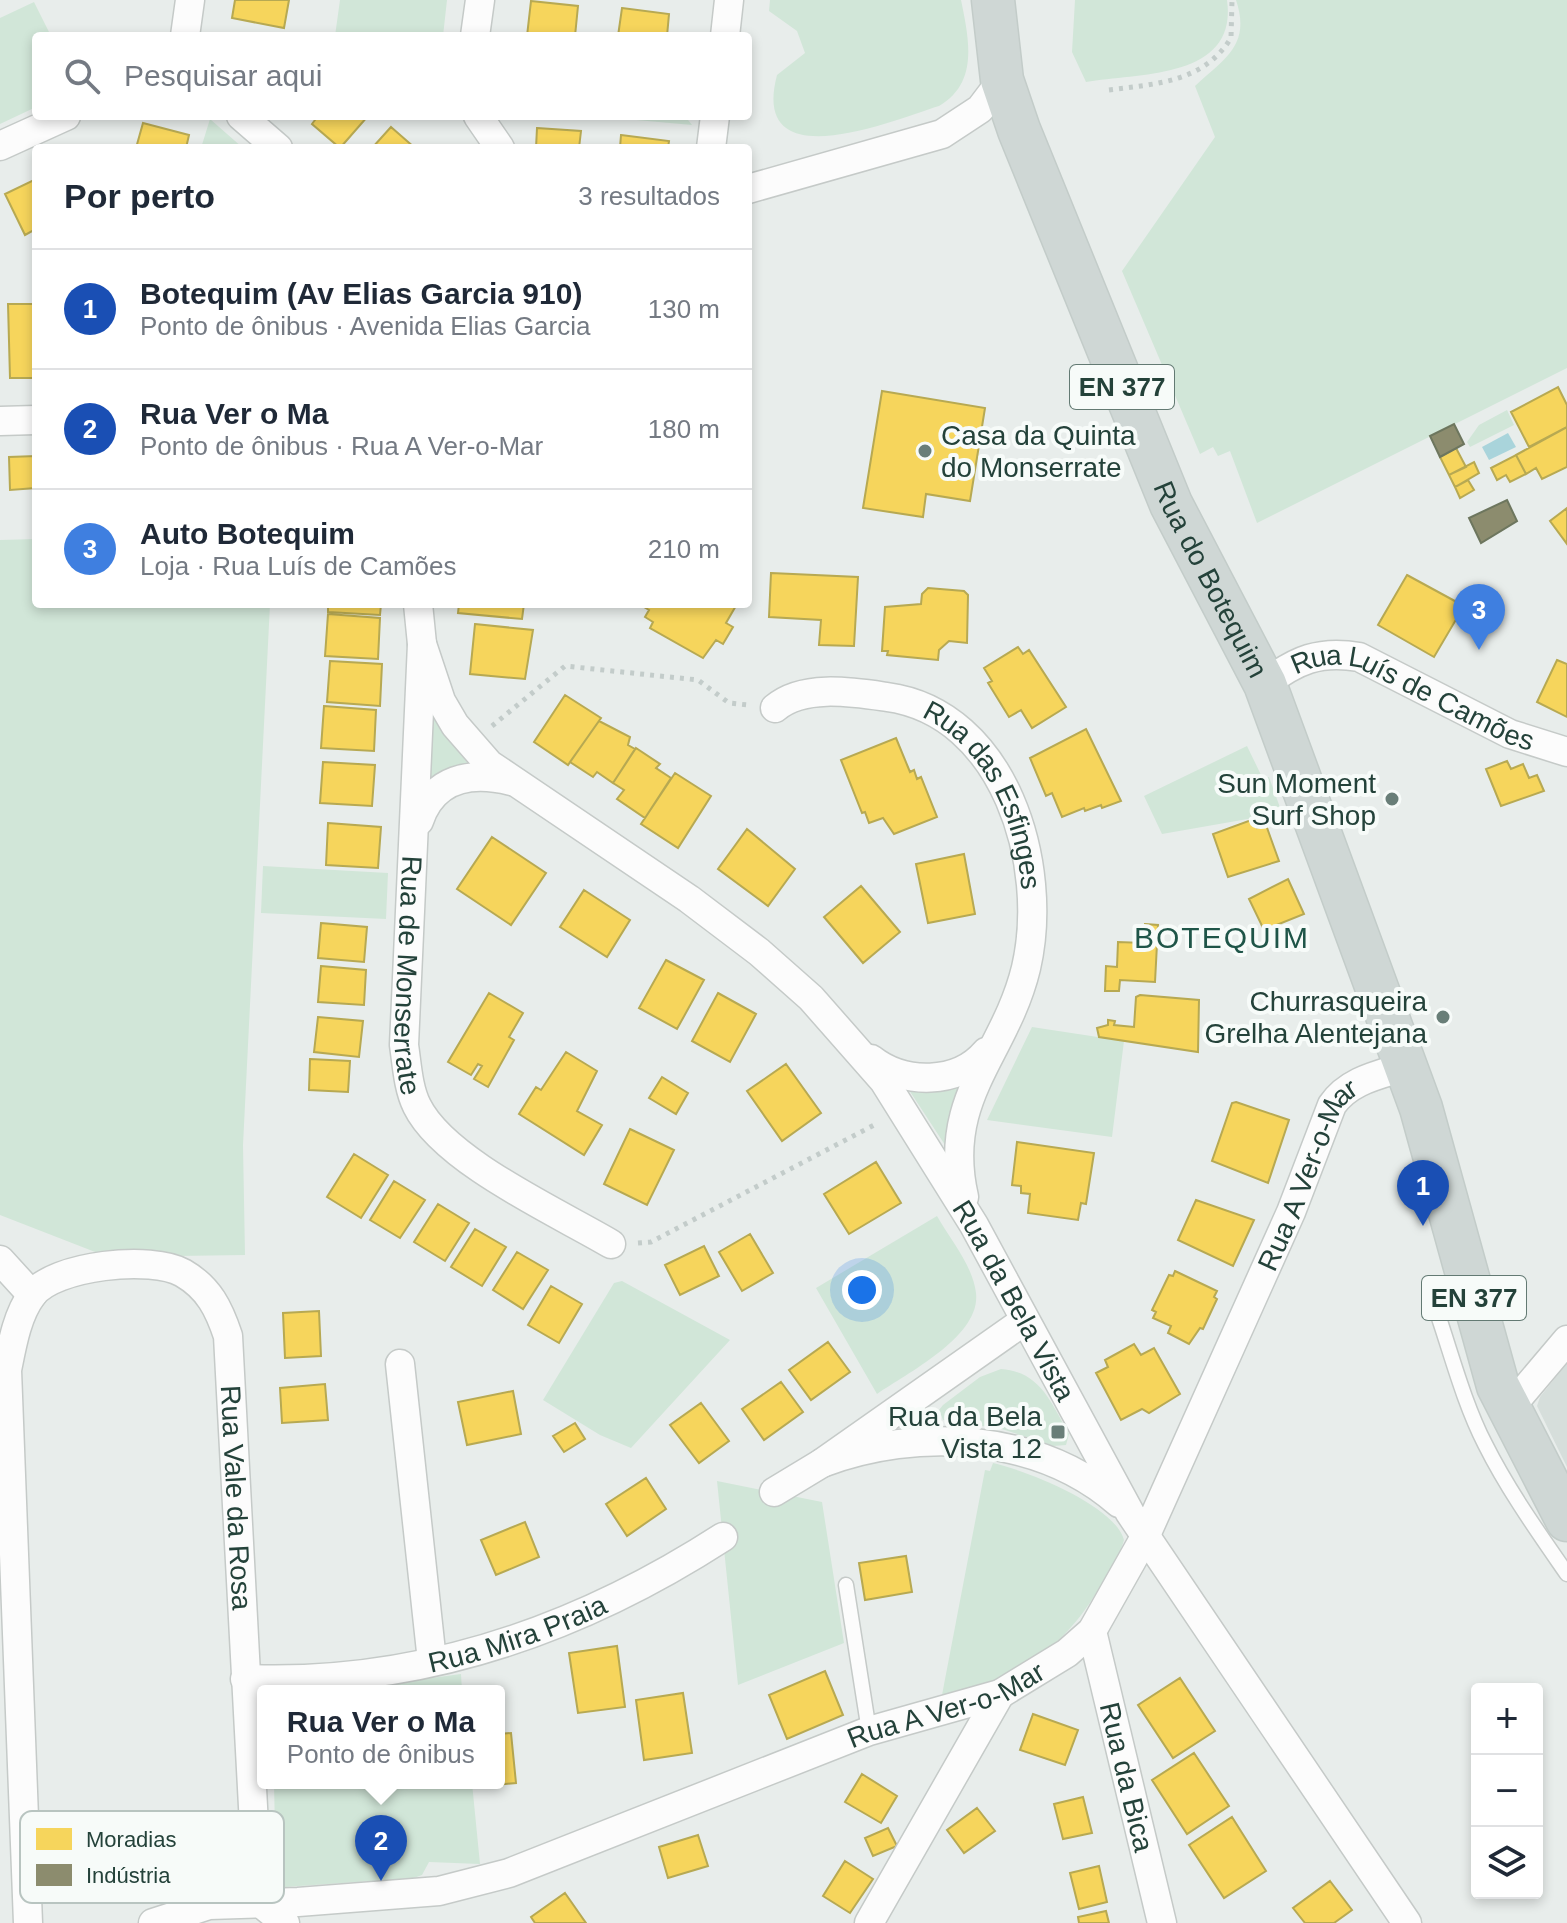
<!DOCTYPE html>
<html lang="pt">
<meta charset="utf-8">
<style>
:root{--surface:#fff;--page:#f2f2f3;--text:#1f2937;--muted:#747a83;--line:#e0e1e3;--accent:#d93025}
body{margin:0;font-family:Arial,sans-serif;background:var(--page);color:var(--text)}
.controls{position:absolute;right:24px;bottom:24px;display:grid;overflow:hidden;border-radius:8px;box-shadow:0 4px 12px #0003}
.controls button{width:72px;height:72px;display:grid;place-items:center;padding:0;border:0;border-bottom:2px solid var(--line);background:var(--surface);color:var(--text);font:40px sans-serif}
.you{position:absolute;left:862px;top:1290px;width:28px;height:28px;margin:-20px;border:6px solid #fff;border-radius:50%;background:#1a73e8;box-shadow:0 0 0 12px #1a73e833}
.badge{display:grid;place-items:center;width:52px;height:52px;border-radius:50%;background:var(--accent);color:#fff;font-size:26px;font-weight:700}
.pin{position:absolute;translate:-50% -66px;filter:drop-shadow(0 2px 4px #0008)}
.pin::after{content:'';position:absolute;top:42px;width:28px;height:24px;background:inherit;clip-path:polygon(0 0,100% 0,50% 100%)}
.popup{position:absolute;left:257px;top:1685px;width:248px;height:104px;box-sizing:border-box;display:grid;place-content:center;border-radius:8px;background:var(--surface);filter:drop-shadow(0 2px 6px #0005);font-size:26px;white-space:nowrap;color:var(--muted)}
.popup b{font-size:30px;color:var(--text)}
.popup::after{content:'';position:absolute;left:50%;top:100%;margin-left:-16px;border:16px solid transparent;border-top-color:var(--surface)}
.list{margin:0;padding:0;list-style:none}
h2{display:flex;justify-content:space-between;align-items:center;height:104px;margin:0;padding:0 32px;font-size:34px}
h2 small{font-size:26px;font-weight:400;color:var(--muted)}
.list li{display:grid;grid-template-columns:52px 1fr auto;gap:24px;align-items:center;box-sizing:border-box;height:120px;padding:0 32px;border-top:2px solid var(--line)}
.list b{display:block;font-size:30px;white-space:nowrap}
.list p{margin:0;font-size:26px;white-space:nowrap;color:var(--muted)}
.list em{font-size:26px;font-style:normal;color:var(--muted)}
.icon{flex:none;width:44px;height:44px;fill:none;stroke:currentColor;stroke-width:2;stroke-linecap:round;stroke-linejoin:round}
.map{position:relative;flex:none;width:1567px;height:1923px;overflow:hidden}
.search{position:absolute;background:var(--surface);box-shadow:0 4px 12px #0003;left:32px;top:32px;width:720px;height:88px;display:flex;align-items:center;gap:20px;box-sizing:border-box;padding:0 28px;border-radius:8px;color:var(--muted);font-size:30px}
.panel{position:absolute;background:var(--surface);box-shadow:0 4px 12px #0003;left:32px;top:144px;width:720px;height:464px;border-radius:8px}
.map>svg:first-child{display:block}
.built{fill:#d6dedb}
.green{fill:#d1e6d8}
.water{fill:#a9d4db}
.homes{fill:#f6d55c;stroke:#b7a952;stroke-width:2}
.industry{fill:#8c8c6e;stroke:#6d765e;stroke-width:2}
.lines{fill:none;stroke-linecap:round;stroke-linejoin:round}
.lane-casing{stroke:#c5cac8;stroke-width:17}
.street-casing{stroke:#c5cac8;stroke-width:31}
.primary-casing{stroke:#c3ccc9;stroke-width:45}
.path{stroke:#c3ccca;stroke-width:5;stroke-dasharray:4 6;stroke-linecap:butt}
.lane{stroke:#fcfcfc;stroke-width:14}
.street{stroke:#fcfcfc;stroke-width:28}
.primary{stroke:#cfd7d5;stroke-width:42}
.poi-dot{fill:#697e78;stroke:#f7fbf9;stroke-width:3}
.labels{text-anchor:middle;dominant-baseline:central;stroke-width:8;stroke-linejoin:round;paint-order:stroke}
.shield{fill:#f7fbf9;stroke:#637a73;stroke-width:2}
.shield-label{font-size:26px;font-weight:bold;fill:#24423a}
.poi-label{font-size:28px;fill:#24423a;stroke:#f7fbf9;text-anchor:end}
.street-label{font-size:28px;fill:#24423a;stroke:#f7fbf9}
.neighbourhood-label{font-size:30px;letter-spacing:2px;fill:#1f5548;stroke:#f7fbf9}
.key{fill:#f7fbf9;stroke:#b8c4c0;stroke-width:2}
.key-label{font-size:22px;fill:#24423a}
</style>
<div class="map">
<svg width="1567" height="1923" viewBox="0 0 1567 1923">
<rect width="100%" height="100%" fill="#e8edeb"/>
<path class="built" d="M 1567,1363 L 1567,1467 L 1537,1406 L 1540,1397 Z"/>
<path class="green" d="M 340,0 L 447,0 L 443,36 L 335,36 Z
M 770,0 L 961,0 C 969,39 979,83 939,106 C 894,120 749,181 777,75 L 805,53 L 797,31 L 769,11 Z
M 1075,0 L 1227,0 C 1238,79 1141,73 1086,82 L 1072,52 Z
M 1236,0 L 1567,0 L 1567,368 L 1257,523 L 1230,451 L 1218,456 L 1213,447 L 1200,454 L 1122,271 L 1215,137 L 1195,86 C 1225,58 1251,45 1236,0 Z
M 34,2 L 51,36 L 36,36 L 36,107 L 0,124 L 0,18 Z
M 591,116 L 685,116 L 692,125 L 592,116 Z
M 210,119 L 243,148 L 201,148 Z
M 1507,410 L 1514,425 L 1470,447 L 1467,442 L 1479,425 Z
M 36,539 L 36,604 L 270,604 L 243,1145 L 245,1255 L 108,1257 L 0,1215 L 0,540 Z
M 432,712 L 468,764 L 448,769 L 430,781 Z
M 1247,746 L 1263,779 L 1269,777 L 1282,813 L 1162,834 L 1144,796 Z
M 263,866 L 388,873 L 386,919 L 261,913 Z
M 1032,1027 L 1124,1041 L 1112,1137 L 987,1120 Z
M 960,1084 L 947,1148 L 909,1090 Z
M 937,1216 C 950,1239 973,1266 976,1293 C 981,1336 909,1372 877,1394 L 816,1288 Z
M 622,1281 L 730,1340 L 631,1448 L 600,1435 L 543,1400 L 614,1283 Z
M 1001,1369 C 1041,1372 1051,1403 1069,1434 L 1066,1445 L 1053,1446 L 1002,1429 L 943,1420 L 939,1410 L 943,1405 L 980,1377 Z
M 993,1463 C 1025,1470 1115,1505 1124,1540 C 1119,1558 1108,1574 1098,1590 C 1060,1653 1019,1673 951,1696 L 942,1695 L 985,1470 L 990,1471 Z
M 717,1481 L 822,1502 L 844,1643 L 738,1685 Z
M 461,1674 L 462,1691 L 335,1691 Z
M 274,1783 L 472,1783 L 480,1864 L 429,1862 L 422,1875 L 414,1878 L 285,1887 L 276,1877 Z"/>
<path class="water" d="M 1508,433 L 1516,447 L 1489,460 L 1482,447 Z"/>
<path class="homes" d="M 235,0 L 289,0 L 284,28 L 232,18 Z
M 531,1 L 578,6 L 575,36 L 527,36 Z
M 622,8 L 669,14 L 667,36 L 618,36 Z
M 318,116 L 368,116 L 340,148 L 312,124 Z
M 143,123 L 189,135 L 186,148 L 136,148 Z
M 391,127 L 415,148 L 372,148 Z
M 537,128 L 581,131 L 579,148 L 536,148 Z
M 621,135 L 669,141 L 668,148 L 620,148 Z
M 36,179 L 36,229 L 25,235 L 5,194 Z
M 8,304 L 36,304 L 36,378 L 10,378 Z
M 1558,387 L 1567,405 L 1567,427 L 1529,447 L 1511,412 Z
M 882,391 L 985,408 L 970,501 L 926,494 L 923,517 L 863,508 Z
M 1567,427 L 1567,467 L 1542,479 L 1536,468 L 1526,474 L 1516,455 Z
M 1456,448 L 1466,467 L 1449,475 L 1440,457 Z
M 1516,455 L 1526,474 L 1510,482 L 1506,475 L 1497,480 L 1491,468 Z
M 36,456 L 36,488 L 10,490 L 9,457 Z
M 1474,462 L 1479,473 L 1455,487 L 1449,475 Z
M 1468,480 L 1474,490 L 1460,498 L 1455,487 Z
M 1567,508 L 1567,544 L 1550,521 Z
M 771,573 L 858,577 L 854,646 L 819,645 L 821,620 L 769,617 Z
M 1407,575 L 1464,606 L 1434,657 L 1378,625 Z
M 928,588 L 964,591 L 968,595 L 967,643 L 949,641 L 939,650 L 938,660 L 887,655 L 888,651 L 882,651 L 885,607 L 921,604 L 922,594 Z
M 328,604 L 381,604 L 380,615 L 328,612 Z
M 459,604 L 524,604 L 522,619 L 458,613 Z
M 646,604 L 737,604 L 726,623 L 733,627 L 723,644 L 716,640 L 703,658 L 650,628 L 653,622 L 645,617 L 649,610 L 644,607 Z
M 328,614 L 380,618 L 378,659 L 325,656 Z
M 475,624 L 533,630 L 525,679 L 470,674 Z
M 1018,647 L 1023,654 L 1029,650 L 1066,707 L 1032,728 L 1021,710 L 1009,717 L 988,683 L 992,681 L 984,668 Z
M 1557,660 L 1567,664 L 1567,717 L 1537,702 Z
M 330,661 L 382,664 L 380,706 L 327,702 Z
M 565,695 L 601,718 L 568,765 L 534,742 Z
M 324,706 L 376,710 L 374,751 L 321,748 Z
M 599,721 L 630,737 L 628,745 L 635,749 L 613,783 L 597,772 L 593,777 L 570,762 Z
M 1086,729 L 1121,801 L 1102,808 L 1101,805 L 1085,811 L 1084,808 L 1062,817 L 1052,793 L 1046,796 L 1030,758 Z
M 896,738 L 910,772 L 914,770 L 917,779 L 921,777 L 937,817 L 894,834 L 883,818 L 869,823 L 865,812 L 862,813 L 841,760 Z
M 636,748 L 660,764 L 656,768 L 671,778 L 645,818 L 617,799 L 624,790 L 613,783 Z
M 1507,761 L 1511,769 L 1523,764 L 1529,778 L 1537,775 L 1544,791 L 1501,806 L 1486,769 Z
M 323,762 L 375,765 L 372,806 L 320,803 Z
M 675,773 L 711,796 L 678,848 L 641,824 Z
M 1254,819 L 1257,828 L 1266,825 L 1279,861 L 1228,877 L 1213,834 Z
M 328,823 L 381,827 L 378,868 L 326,865 Z
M 747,829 L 795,869 L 768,906 L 718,869 Z
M 492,837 L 546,873 L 511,925 L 457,889 Z
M 964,854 L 975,914 L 928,923 L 916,864 Z
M 1288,879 L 1304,914 L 1264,930 L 1249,899 Z
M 861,886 L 900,932 L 863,963 L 824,917 Z
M 584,890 L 630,920 L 607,957 L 560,927 Z
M 321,923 L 367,927 L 364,962 L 318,958 Z
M 1145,924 L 1158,925 L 1155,982 L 1120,980 L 1119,991 L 1105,991 L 1106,966 L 1117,967 L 1118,942 L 1144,943 Z
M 666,960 L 704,980 L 677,1029 L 639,1008 Z
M 321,966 L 366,970 L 364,1005 L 318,1002 Z
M 489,993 L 523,1013 L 509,1037 L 514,1040 L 488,1087 L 474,1079 L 482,1066 L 478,1064 L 471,1075 L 448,1062 Z
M 718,993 L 756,1014 L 730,1062 L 692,1041 Z
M 1140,995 L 1199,1000 L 1198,1052 L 1099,1037 L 1097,1028 L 1108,1025 L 1108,1020 L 1115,1021 L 1114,1025 L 1134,1027 L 1136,997 Z
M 318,1017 L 363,1021 L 359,1057 L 314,1052 Z
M 566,1052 L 597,1071 L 577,1111 L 602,1125 L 584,1155 L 519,1114 L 536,1087 L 541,1090 Z
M 310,1059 L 350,1061 L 348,1092 L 309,1090 Z
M 786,1064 L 821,1113 L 782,1141 L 747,1091 Z
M 662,1077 L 688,1093 L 676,1114 L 649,1098 Z
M 1236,1102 L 1289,1120 L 1268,1183 L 1212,1161 L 1232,1103 Z
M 630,1129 L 674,1150 L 647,1205 L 604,1184 Z
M 1017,1142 L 1094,1153 L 1086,1204 L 1081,1203 L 1078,1220 L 1028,1213 L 1030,1194 L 1021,1193 L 1021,1186 L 1012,1185 Z
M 354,1154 L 388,1175 L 361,1218 L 327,1197 Z
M 876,1162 L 901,1203 L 849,1234 L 824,1194 Z
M 394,1181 L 425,1200 L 400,1238 L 370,1220 Z
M 1196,1200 L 1254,1220 L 1233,1266 L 1178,1240 Z
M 438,1204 L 469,1223 L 445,1261 L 414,1242 Z
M 475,1229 L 506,1247 L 482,1286 L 451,1267 Z
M 750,1234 L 773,1273 L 742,1291 L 719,1252 Z
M 704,1246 L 719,1276 L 680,1295 L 665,1265 Z
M 517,1252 L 548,1270 L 523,1309 L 493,1290 Z
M 1175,1271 L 1217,1291 L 1214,1297 L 1217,1299 L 1203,1329 L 1200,1328 L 1189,1344 L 1168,1333 L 1171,1326 L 1153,1318 L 1156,1312 L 1152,1310 L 1169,1275 L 1173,1276 Z
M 551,1286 L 582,1304 L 559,1343 L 528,1325 Z
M 319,1311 L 321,1356 L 285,1358 L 283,1313 Z
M 828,1342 L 850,1372 L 811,1400 L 789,1370 Z
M 1134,1344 L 1141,1355 L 1154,1348 L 1180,1394 L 1149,1413 L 1142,1409 L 1121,1420 L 1096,1373 L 1108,1367 L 1105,1360 Z
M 781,1382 L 803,1412 L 764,1440 L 742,1409 Z
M 325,1384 L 328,1420 L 282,1423 L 280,1388 Z
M 513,1391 L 521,1434 L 467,1445 L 458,1402 Z
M 701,1403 L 729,1441 L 699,1463 L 670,1425 Z
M 575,1423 L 585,1439 L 564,1452 L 553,1436 Z
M 646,1478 L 666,1509 L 627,1536 L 606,1504 Z
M 525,1522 L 539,1557 L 496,1575 L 481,1540 Z
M 906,1556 L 912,1592 L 865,1600 L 859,1563 Z
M 617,1646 L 625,1707 L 578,1713 L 569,1653 Z
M 825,1671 L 843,1715 L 787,1739 L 769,1695 Z
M 1180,1678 L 1215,1731 L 1173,1758 L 1138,1705 Z
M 683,1693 L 692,1753 L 644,1760 L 636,1700 Z
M 1033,1714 L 1078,1730 L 1065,1765 L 1020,1750 Z
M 511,1733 L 516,1783 L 477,1787 L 476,1783 L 499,1783 L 499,1734 Z
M 1194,1753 L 1229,1806 L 1187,1834 L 1152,1780 Z
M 862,1774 L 897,1796 L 881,1823 L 845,1802 Z
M 1083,1797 L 1092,1833 L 1063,1839 L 1054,1804 Z
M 977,1808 L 995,1831 L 964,1853 L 947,1830 Z
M 1232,1817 L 1266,1871 L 1224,1898 L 1189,1845 Z
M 888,1828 L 897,1846 L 873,1856 L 865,1838 Z
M 698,1835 L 708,1866 L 668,1878 L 659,1847 Z
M 845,1861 L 873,1879 L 850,1913 L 823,1896 Z
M 1099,1866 L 1107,1902 L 1079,1909 L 1070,1873 Z
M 1330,1881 L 1352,1910 L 1334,1923 L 1305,1923 L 1293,1908 Z
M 565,1893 L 586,1923 L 535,1923 L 531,1917 Z
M 1106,1911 L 1109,1923 L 1079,1923 L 1078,1917 Z"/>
<path class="industry" d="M 1454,424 L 1464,444 L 1440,457 L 1430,436 Z
M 1507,500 L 1517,521 L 1481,543 L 1469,518 Z"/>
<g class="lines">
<g class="lane-casing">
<path id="lane" d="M 1464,1277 C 1445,1287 1438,1296 1439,1318 C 1453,1360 1465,1405 1485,1444 C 1508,1490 1538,1532 1567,1574
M 846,1585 L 869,1731"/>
</g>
<g class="street-casing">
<g id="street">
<path d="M 185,36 L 190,0"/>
<path d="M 475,36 L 480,0"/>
<path d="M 725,36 L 729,0"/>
<path d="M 241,116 L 278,148"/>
<path d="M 478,116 L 500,148"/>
<path d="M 0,146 L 66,116"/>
<path d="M 711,148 L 715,116"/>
<path d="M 748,189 L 942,134 L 980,109 L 1002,80"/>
<path d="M 0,421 L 36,420"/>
<path id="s1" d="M 418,604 L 422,644 L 404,1045 C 407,1065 408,1088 417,1106 C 444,1161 557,1212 611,1244"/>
<path id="s2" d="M 422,644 L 441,701 L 455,725 L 489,764 L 689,899 L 759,952 L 811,998 L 884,1081 L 974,1225 L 1130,1513 L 1407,1923"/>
<path id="s3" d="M 1265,684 C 1296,660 1320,650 1359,657 L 1510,734 L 1567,752"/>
<path id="s4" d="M 775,708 C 803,684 852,692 887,697 C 1005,713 1050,865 1026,968 C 1005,1055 941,1097 964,1197"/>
<path d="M 419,821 C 433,778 471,771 511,781"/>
<path d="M 871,1059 C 904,1085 958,1085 986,1052"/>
<path d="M 0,1260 L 32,1295"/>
<path d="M 400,1364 L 432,1661"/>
<path d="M 1507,1411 L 1567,1340"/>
<path d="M 822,1463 C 917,1427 1039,1433 1119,1503"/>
<path d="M 774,1492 L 822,1463 L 1024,1321"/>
<path id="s5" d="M 1092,1631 L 1162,1923"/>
<path id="s6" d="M 245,1679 C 418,1686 579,1630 723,1537"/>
<path id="s7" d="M 28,1923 L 7,1370 C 12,1345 17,1315 32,1295 C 54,1265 152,1255 183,1273 C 209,1288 219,1309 228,1336 L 258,1901 L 285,1923"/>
<path id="s8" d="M 153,1923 L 209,1905 L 298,1902 L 439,1891 L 509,1873 L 869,1731 L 1000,1694 L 1067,1653 L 1092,1631 L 1145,1537 L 1291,1212 L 1332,1105 C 1349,1080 1379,1075 1407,1066"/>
<path d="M 869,1923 L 1000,1694"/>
</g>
</g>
<g class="primary-casing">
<g id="primary">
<path id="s9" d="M 993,0 L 1002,80 L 1019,130 L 1171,504 L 1265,684 L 1421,1108 L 1498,1386 L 1567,1520"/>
</g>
</g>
<path class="path" d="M 1109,90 C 1156,84 1204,82 1231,38 L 1232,0
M 492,726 L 565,666 L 698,680 L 729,703 L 748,705
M 638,1243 L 651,1242 L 878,1123"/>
<use href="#lane" class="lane"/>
<use href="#street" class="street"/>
<use href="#primary" class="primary"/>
</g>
<g class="poi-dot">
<circle cx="925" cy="451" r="8"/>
<circle cx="1392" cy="799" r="8"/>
<circle cx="1443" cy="1017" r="8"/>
<rect x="1050" y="1424" width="16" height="16" rx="4"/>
</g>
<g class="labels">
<g class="shield">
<rect x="1070" y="365" width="104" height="44" rx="6"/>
<rect x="1422" y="1276" width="104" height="44" rx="6"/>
</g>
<g class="shield-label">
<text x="1122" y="387">EN 377</text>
<text x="1474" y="1298">EN 377</text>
</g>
<g class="poi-label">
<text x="941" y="435" text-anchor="start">Casa da Quinta<tspan x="941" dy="32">do Monserrate</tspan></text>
<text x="1376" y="783">Sun Moment<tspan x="1376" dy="32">Surf Shop</tspan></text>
<text x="1427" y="1001">Churrasqueira<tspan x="1427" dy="32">Grelha Alentejana</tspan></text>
<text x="1042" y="1416">Rua da Bela<tspan x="1042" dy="32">Vista 12</tspan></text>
</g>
<g class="street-label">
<text stroke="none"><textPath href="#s9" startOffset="622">Rua do Botequim</textPath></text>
<text stroke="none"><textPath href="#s3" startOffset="164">Rua Luís de Camões</textPath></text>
<text stroke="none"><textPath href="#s4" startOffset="266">Rua das Esfinges</textPath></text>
<text stroke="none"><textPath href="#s1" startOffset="372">Rua de Monserrate</textPath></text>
<text stroke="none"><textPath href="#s8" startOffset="1502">Rua A Ver-o-Mar</textPath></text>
<text stroke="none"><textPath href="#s2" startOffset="904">Rua da Bela Vista</textPath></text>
<text stroke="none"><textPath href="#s7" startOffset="1034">Rua Vale da Rosa</textPath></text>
<text stroke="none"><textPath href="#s6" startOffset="278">Rua Mira Praia</textPath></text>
<text stroke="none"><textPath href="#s8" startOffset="830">Rua A Ver-o-Mar</textPath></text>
<text stroke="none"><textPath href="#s5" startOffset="150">Rua da Bica</textPath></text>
</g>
<g class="neighbourhood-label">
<text x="1222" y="937">BOTEQUIM</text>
</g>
</g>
<rect x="20" y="1811" width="264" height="92" rx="12" class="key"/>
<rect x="36" y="1828" width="36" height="22" fill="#f6d55c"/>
<rect x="36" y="1864" width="36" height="22" fill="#8c8c6e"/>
<g class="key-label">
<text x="86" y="1847">Moradias</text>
<text x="86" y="1883">Indústria</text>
</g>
</svg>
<div class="controls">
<button>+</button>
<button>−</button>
<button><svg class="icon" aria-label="layers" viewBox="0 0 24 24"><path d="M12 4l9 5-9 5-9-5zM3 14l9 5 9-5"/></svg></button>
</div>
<div class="you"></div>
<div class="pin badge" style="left:1423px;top:1226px;background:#1a4fb4">1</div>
<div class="pin badge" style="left:381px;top:1881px;background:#1a4fb4">2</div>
<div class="popup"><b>Rua Ver o Ma</b>Ponto de ônibus</div>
<div class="pin badge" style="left:1479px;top:650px;background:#3f7fe0">3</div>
<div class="search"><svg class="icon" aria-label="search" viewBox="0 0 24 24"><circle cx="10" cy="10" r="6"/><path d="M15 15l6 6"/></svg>Pesquisar aqui</div>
<section class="panel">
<h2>Por perto<small>3 resultados</small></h2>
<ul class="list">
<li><span class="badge" style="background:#1a4fb4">1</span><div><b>Botequim (Av Elias Garcia 910)</b><p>Ponto de ônibus · Avenida Elias Garcia</p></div><em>130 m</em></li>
<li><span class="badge" style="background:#1a4fb4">2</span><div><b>Rua Ver o Ma</b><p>Ponto de ônibus · Rua A Ver-o-Mar</p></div><em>180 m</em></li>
<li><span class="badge" style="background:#3f7fe0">3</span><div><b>Auto Botequim</b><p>Loja · Rua Luís de Camões</p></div><em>210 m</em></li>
</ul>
</section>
</div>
